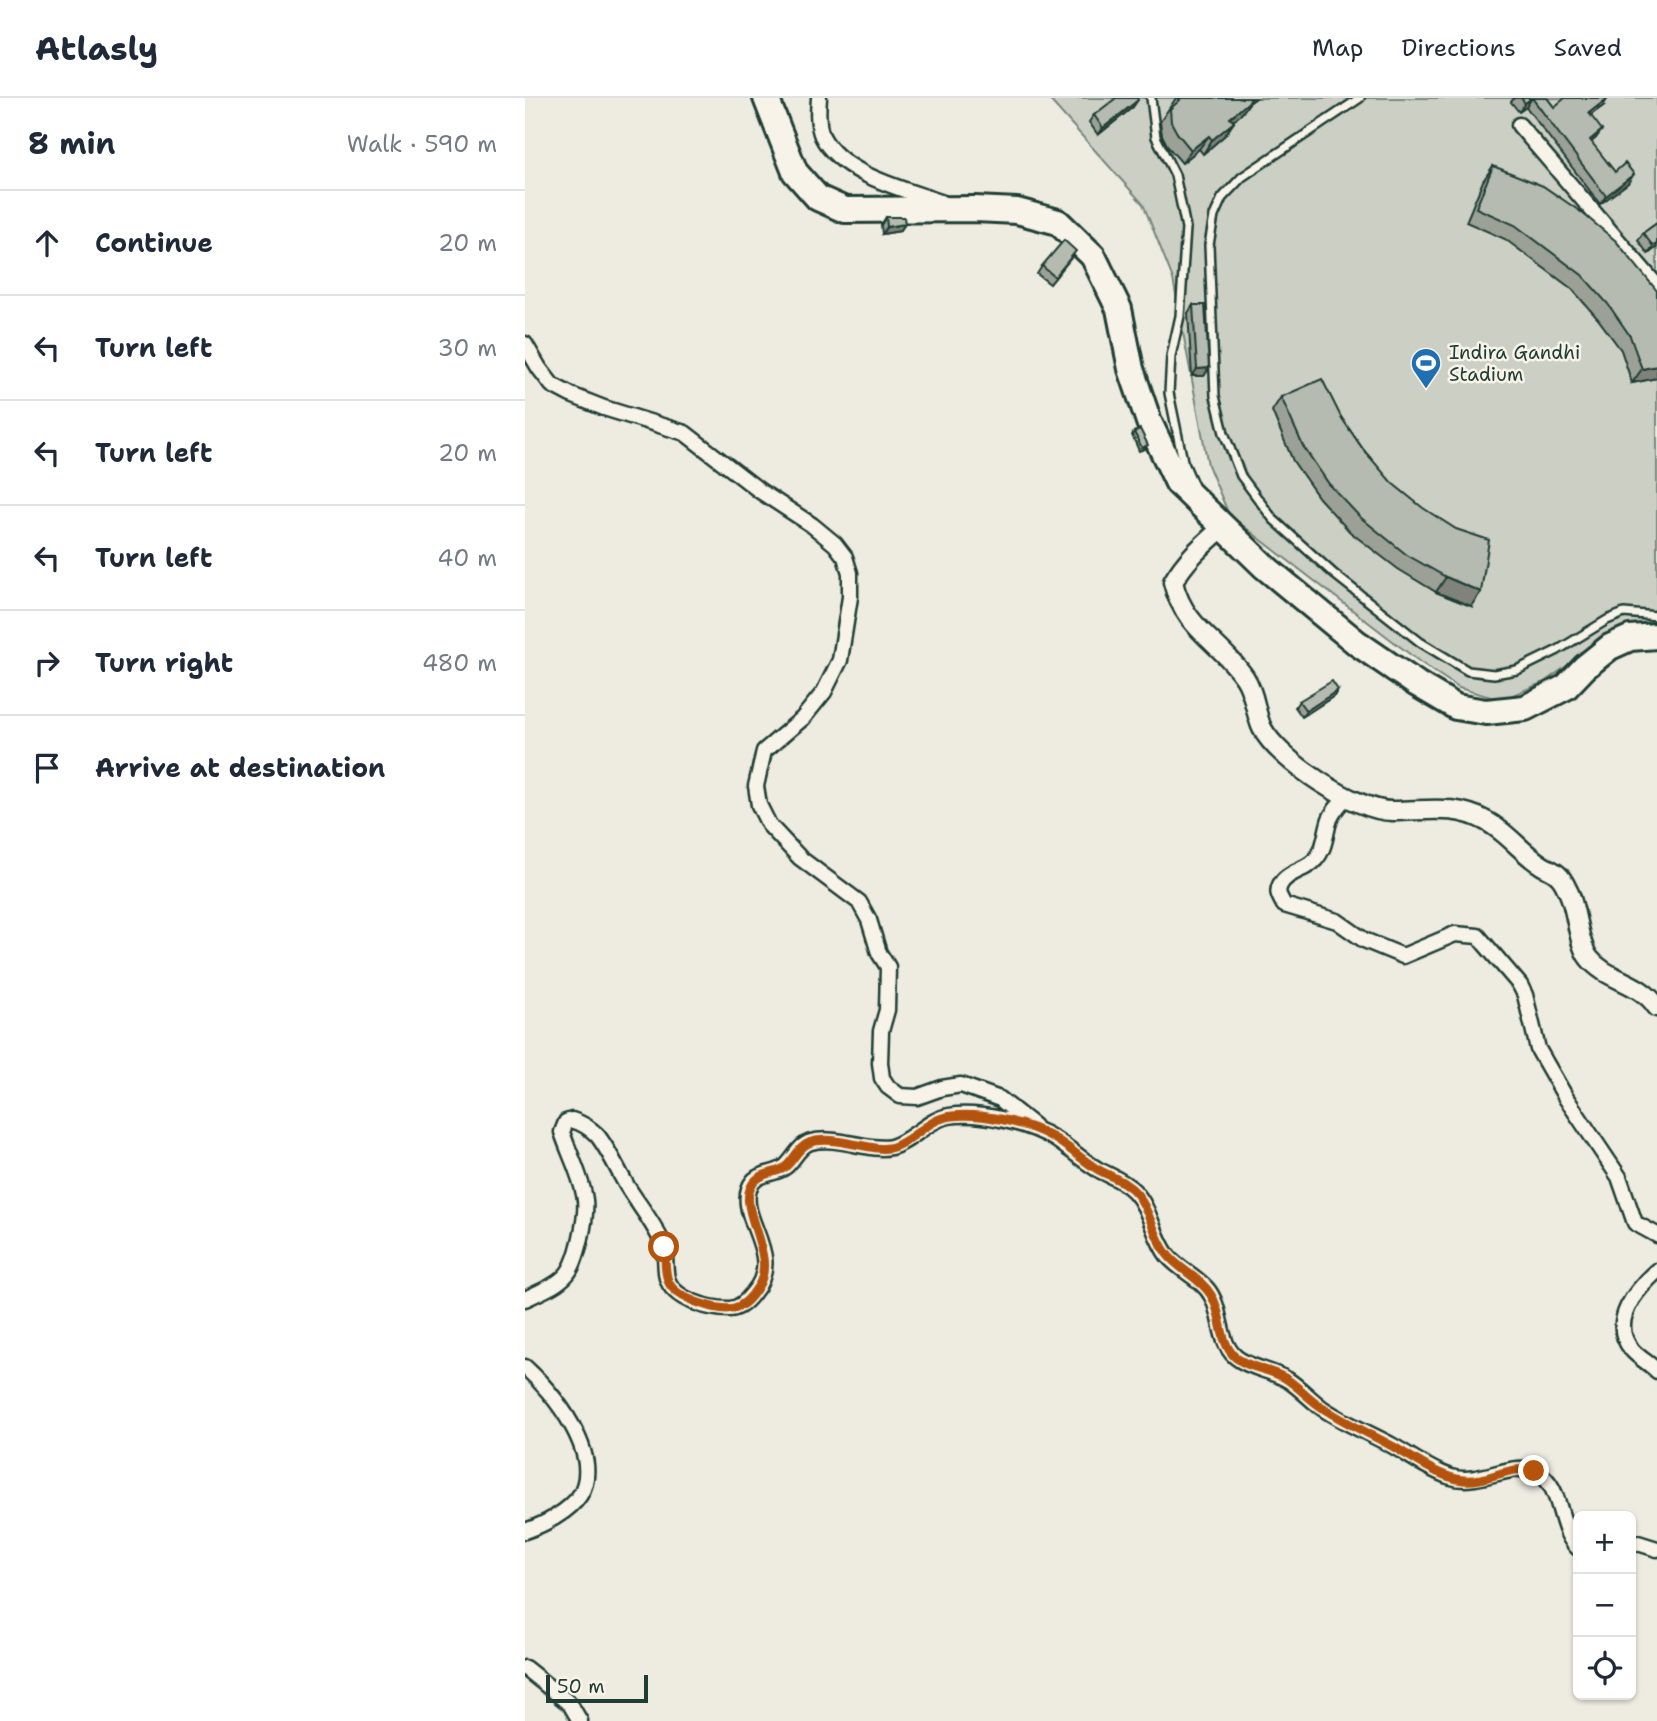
<!DOCTYPE html>
<meta charset="utf-8">
<style>
:root{--surface:#fff;--page:#f2f2f3;--text:#1f2937;--muted:#747a83;--line:#e0e1e3}
body{margin:0;font-family:"Shantell Sans",sans-serif;background:var(--page);color:var(--text)}
.controls{position:absolute;right:21px;bottom:21px;display:grid;overflow:hidden;border-radius:10px;box-shadow:0 2px 5px #0004}
.controls button{width:63px;height:63px;display:grid;place-items:center;padding:0;border:0;border-bottom:2px solid var(--line);background:var(--surface);color:var(--text);font:35px sans-serif}
.scale{position:absolute;left:21px;bottom:18px;width:102px;box-sizing:border-box;padding-left:7px;border:4px solid #1f3d34;border-top:0;font-size:19px;line-height:24px;white-space:nowrap;color:#1f3d34;-webkit-text-stroke:5px #f7f3e8;paint-order:stroke}
.stop{position:absolute;width:21px;height:21px;margin:-16px;border:5px solid #b45309;border-radius:50%;background:#fff}
.stop.end{background:#b45309;border-color:#fff;box-shadow:0 2px 7px #0008}
.list{margin:0;padding:0;list-style:none}
h2{display:flex;justify-content:space-between;align-items:center;height:91px;margin:0;padding:0 28px;font-size:30px}
h2 small{font-size:23px;font-weight:400;color:var(--muted)}
.list li{display:grid;grid-template-columns:46px 1fr auto;gap:21px;align-items:center;box-sizing:border-box;height:105px;padding:0 28px;border-top:2px solid var(--line)}
.list b{display:block;font-size:26px;white-space:nowrap}
.list em{font-size:23px;font-style:normal;color:var(--muted)}
.icon{flex:none;width:38px;height:38px;fill:none;stroke:currentColor;stroke-width:2;stroke-linecap:round;stroke-linejoin:round}
.map{position:relative;flex:none;width:1132px;height:1623px;overflow:hidden}
header{display:flex;align-items:center;gap:42px;box-sizing:border-box;height:98px;padding:0 35px;background:var(--surface);border-bottom:2px solid var(--line)}
header strong{font-size:33px}
nav{display:flex;gap:38px;margin-inline-start:auto;font-size:24px}
main{display:flex}
aside{flex:1;background:var(--surface)}
.map>svg:first-child{display:block}
.pitch{fill:#cccfc4;stroke:#76867c;stroke-width:2}
.lines{fill:none;stroke-linecap:round;stroke-linejoin:round}
.service-casing{stroke:#1f3d34;stroke-width:12}
.minor-casing{stroke:#1f3d34;stroke-width:19}
.tertiary-casing{stroke:#1f3d34;stroke-width:23}
.trunk-casing{stroke:#1f3d34;stroke-width:30}
.service{stroke:#f7f3e8;stroke-width:7}
.minor{stroke:#f7f3e8;stroke-width:14}
.tertiary{stroke:#f7f3e8;stroke-width:18}
.trunk{stroke:#f7f3e8;stroke-width:24}
.wall{fill:#9ca197;stroke:#1f3d34;stroke-width:2}
.shaded-wall{fill:#7f837b;stroke:#1f3d34;stroke-width:2}
.building{fill:#b5bbb0;stroke:#1f3d34;stroke-width:2}
.route{stroke:#b45309;stroke-width:9}
.labels{text-anchor:middle;dominant-baseline:central;stroke-width:5;stroke-linejoin:round;paint-order:stroke}
.poi-label{font-size:19px;fill:#1f3d34;stroke:#f7f3e8;text-anchor:start}
</style>
<header>
<strong>Atlasly</strong>
<nav><a>Map</a><a>Directions</a><a>Saved</a></nav>
</header>
<main>
<aside>
<h2>8 min<small>Walk · 590 m</small></h2>
<ul class="list">
<li><svg class="icon" aria-label="ahead" viewBox="0 0 24 24"><path d="M12 20V5M6 11l6-6 6 6"/></svg><div><b>Continue</b></div><em>20 m</em></li>
<li><svg class="icon" aria-label="left" viewBox="0 0 24 24"><path d="M17 20v-9H6M10 6l-5 5 5 5"/></svg><div><b>Turn left</b></div><em>30 m</em></li>
<li><svg class="icon" aria-label="left" viewBox="0 0 24 24"><path d="M17 20v-9H6M10 6l-5 5 5 5"/></svg><div><b>Turn left</b></div><em>20 m</em></li>
<li><svg class="icon" aria-label="left" viewBox="0 0 24 24"><path d="M17 20v-9H6M10 6l-5 5 5 5"/></svg><div><b>Turn left</b></div><em>40 m</em></li>
<li><svg class="icon" aria-label="right" viewBox="0 0 24 24"><path d="M7 20v-9h11M14 6l5 5-5 5"/></svg><div><b>Turn right</b></div><em>480 m</em></li>
<li><svg class="icon" aria-label="arrive" viewBox="0 0 24 24"><path d="M6 21V4h12l-3 4 3 4H6"/></svg><div><b>Arrive at destination</b></div></li>
</ul>
</aside>
<div class="map">
<svg width="1132" height="1623" viewBox="0 0 1132 1623">
<rect width="100%" height="100%" fill="#eeece1"/>
<filter id="ink" filterUnits="userSpaceOnUse"><feTurbulence type="fractalNoise" baseFrequency=".0143" numOctaves="2"/><feDisplacementMap in="SourceGraphic" scale="14" xChannelSelector="R" yChannelSelector="G"/><feConvolveMatrix kernelMatrix="1 2 1 2 8 2 1 2 1" color-interpolation-filters="sRGB"/></filter>
<g filter="url(#ink)">
<path class="pitch" d="M 523,0 L 1132,0 L 1132,529 L 1098,529 L 1019,584 L 976,602 L 934,590 L 895,564 L 704,417 L 683,367 L 648,181 L 618,106 Z"/>
<g class="lines">
<g class="service-casing">
<path id="service" d="M 626,0 L 631,39 L 650,77 L 661,130 L 655,218 L 646,258 L 644,295 L 658,363 L 669,388
M 835,0 L 717,79 L 697,100 L 689,118 L 684,147 L 690,298 L 699,335 L 716,378 L 748,421 L 809,476 L 895,544 L 943,573 L 969,576 L 992,572 L 1033,552 L 1082,522 L 1099,515 L 1132,518"/>
</g>
<g class="minor-casing">
<path id="minor" d="M 294,0 C 293,12 292,26 297,38 C 316,77 380,91 418,105
M 994,27 L 1132,188
M 0,246 L 14,270 L 27,287 L 46,297 L 79,310 L 160,335 L 235,393 L 287,427 L 310,446 L 320,459 L 325,475 L 325,499 L 315,562 L 299,594 L 278,620 L 239,653 L 231,688 L 234,707 L 244,727 L 275,760 L 334,804 L 344,822 L 354,855 L 363,869 L 362,912 L 356,933 L 355,965 L 357,980 L 363,989 L 375,998 L 392,999 L 417,990 L 436,987 L 475,1001 L 509,1028
M 821,699 C 815,706 808,713 805,721 C 800,735 801,750 790,762 C 780,773 762,773 755,787 C 751,795 755,799 759,807 L 812,823 L 839,842 L 878,858 L 930,836 L 953,838 L 995,887 L 1000,897 L 1013,951 L 1041,1000 L 1094,1079 L 1110,1125 L 1132,1137
M 1132,1173 C 1111,1192 1083,1224 1107,1252 C 1114,1260 1124,1265 1132,1273
M 0,1201 C 14,1194 32,1188 42,1176 C 53,1163 62,1118 60,1102 C 57,1079 44,1056 37,1034 L 41,1024 L 47,1022 C 57,1025 65,1030 72,1037 C 84,1052 92,1071 102,1088 C 113,1106 128,1124 137,1144 C 142,1155 139,1168 142,1180 C 148,1202 184,1211 204,1211 C 214,1211 222,1203 228,1195 C 260,1158 214,1123 224,1091 C 230,1073 248,1078 260,1069 C 269,1062 274,1047 286,1044 C 311,1037 346,1054 366,1049 C 386,1044 402,1022 424,1018 C 453,1013 505,1025 530,1041 C 544,1050 557,1062 572,1071 C 585,1078 598,1082 609,1093 C 626,1111 628,1139 643,1158 C 654,1171 671,1178 682,1191 C 699,1211 691,1248 715,1262 C 730,1271 748,1273 763,1282 C 775,1290 785,1301 797,1310 C 819,1325 844,1335 868,1348 C 886,1358 906,1373 926,1379 C 955,1388 989,1362 1012,1374 C 1039,1389 1032,1431 1053,1450
M 0,1269 C 28,1294 79,1357 55,1397 C 44,1414 18,1427 0,1433
M 1106,1447 L 1113,1445 L 1132,1451
M 0,1570 L 45,1606 L 55,1623"/>
</g>
<g class="tertiary-casing">
<path id="tertiary" d="M 698,429 C 679,446 661,461 648,484 C 659,531 696,544 720,580 C 730,595 730,615 737,630 C 753,662 832,714 868,713 C 901,713 931,706 961,723 C 981,733 996,754 1015,766 C 1020,770 1028,772 1033,777 C 1038,781 1041,789 1044,795 C 1052,813 1053,846 1064,860 C 1082,883 1115,883 1132,909"/>
</g>
<g class="trunk-casing">
<path id="trunk" d="M 241,0 L 270,74 L 293,100 L 320,112 L 450,111 L 492,113 L 533,124 L 568,158 L 594,211 L 606,271 L 624,324 L 653,385 L 740,469 L 832,545 L 892,586 L 931,609 L 961,614 L 1000,610 L 1041,589 L 1060,569 L 1085,549 L 1105,540 L 1132,538"/>
</g>
<use href="#service" class="service"/>
<use href="#minor" class="minor"/>
<use href="#tertiary" class="tertiary"/>
<use href="#trunk" class="trunk"/>
</g>
<path class="wall" d="M 651,0 L 731,0 L 724,5 L 717,15 L 708,23 L 709,24 L 700,37 L 678,56 L 674,51 L 657,65 L 643,49 L 637,37 L 635,24 Z
M 989,0 L 1022,0 L 1029,9 L 1078,8 L 1065,17 L 1071,40 L 1066,44 L 1090,74 L 1103,85 L 1075,106 L 1001,9 L 994,14 L 986,4 Z
M 608,9 L 573,37 L 564,24 L 569,17 Z
M 968,68 L 1132,193 L 1132,280 L 1107,285 L 1096,252 L 1073,221 L 1047,191 L 980,141 L 941,124 L 958,83 Z
M 361,119 L 380,126 L 375,133 L 357,136 L 356,127 Z
M 1132,125 L 1132,149 L 1123,156 L 1113,142 L 1118,135 Z
M 546,160 L 525,186 L 512,176 L 517,168 Z
M 668,207 L 684,270 L 679,278 L 667,278 L 663,215 Z
M 756,299 L 816,319 L 946,508 L 911,494 L 873,471 L 825,434 L 794,400 L 768,363 L 747,313 Z
M 609,334 L 620,351 L 614,353 L 607,337 Z
M 813,592 L 809,598 L 777,619 L 770,609 L 774,603 Z"/>
<path class="shaded-wall" d="M 722,0 L 731,0 L 724,5 L 717,15 L 696,33 L 705,20 Z
M 1007,0 L 1001,9 L 994,14 L 1000,5 Z
M 1083,0 L 1078,8 L 1058,23 L 1064,15 Z
M 613,2 L 608,9 L 573,37 L 578,30 Z
M 709,24 L 700,37 L 678,56 L 687,42 Z
M 1077,32 L 1071,40 L 1059,50 L 1065,42 Z
M 684,38 L 674,51 L 657,65 L 666,52 Z
M 1109,76 L 1103,85 L 1075,106 L 1081,98 Z
M 380,126 L 375,133 L 357,136 L 362,129 Z
M 1132,146 L 1132,149 L 1123,156 L 1128,148 Z
M 1132,268 L 1132,280 L 1107,285 L 1117,271 Z
M 684,270 L 679,278 L 667,278 L 672,271 Z
M 921,479 L 956,494 L 946,508 L 911,494 Z
M 813,592 L 809,598 L 777,619 L 781,613 Z"/>
<path class="building" d="M 591,0 L 612,0 L 613,2 L 578,30 L 569,17 Z
M 653,0 L 724,0 L 726,2 L 705,20 L 709,24 L 687,42 L 684,38 L 666,52 L 652,35 L 646,24 L 645,11 L 655,2 Z
M 996,0 L 1022,0 L 1029,9 L 1040,0 L 1083,0 L 1064,15 L 1077,32 L 1065,42 L 1090,74 L 1100,65 L 1109,76 L 1081,98 L 1007,0 L 1000,5 Z
M 968,68 L 1018,88 L 1056,114 L 1091,143 L 1129,189 L 1132,193 L 1132,268 L 1117,271 L 1105,238 L 1083,206 L 1057,177 L 990,127 L 951,110 Z
M 361,119 L 379,119 L 380,126 L 362,129 Z
M 1132,125 L 1132,146 L 1128,148 L 1118,135 Z
M 539,142 L 551,153 L 530,179 L 517,168 Z
M 668,207 L 680,207 L 684,270 L 672,271 Z
M 797,281 L 816,319 L 837,350 L 867,385 L 898,410 L 931,431 L 964,442 L 956,494 L 921,479 L 882,457 L 835,419 L 804,386 L 778,348 L 756,299 Z
M 615,331 L 623,347 L 617,350 L 609,334 Z
M 807,583 L 813,592 L 781,613 L 774,603 Z"/>
</g>
<g class="lines" filter="url(#ink)">
<path class="route" d="M 139,1149 C 141,1161 139,1175 144,1185 C 152,1201 194,1214 209,1210 C 219,1208 227,1198 232,1190 C 256,1157 205,1105 231,1082 C 239,1074 249,1076 259,1070 C 268,1064 273,1049 284,1045 C 308,1035 350,1056 368,1049 C 389,1042 404,1020 427,1018 C 455,1015 502,1024 527,1039 C 543,1048 556,1061 572,1071 C 586,1079 601,1083 612,1096 C 626,1114 628,1138 642,1156 C 654,1172 675,1179 686,1197 C 698,1215 693,1243 710,1259 C 723,1270 745,1271 760,1280 C 774,1289 784,1301 798,1310 C 820,1325 844,1335 867,1348 C 889,1360 913,1379 938,1382 C 963,1385 985,1366 1009,1373"/>
</g>
<defs>
<g id="stadium-pin" transform="scale(1.575)"><path d="M0 17L-7.5 6A9.5 9.5 0 1 1 7.5 6Z" fill="#1f6fb2" stroke="#f7f3e8"/><path d="M0-5a6.5 5 0 1 0 0 10a6.5 5 0 1 0 0-10ZM-3.5-1.8h7v3.6h-7Z" fill="#fff"/></g>
</defs>
<g fill-rule="evenodd">
<use href="#stadium-pin" x="901" y="265"/>
</g>
<g class="labels">
<g class="poi-label">
<text x="924" y="254">Indira Gandhi<tspan x="924" dy="22">Stadium</tspan></text>
</g>
</g>
</svg>
<div class="controls">
<button>+</button>
<button>−</button>
<button><svg class="icon" aria-label="locate" viewBox="0 0 24 24"><circle cx="12" cy="12" r="6"/><path d="M12 2v4M12 18v4M2 12h4M18 12h4"/></svg></button>
</div>
<div class="scale">50 m</div>
<div class="stop" style="left:139px;top:1149px"></div>
<div class="stop end" style="left:1009px;top:1373px"></div>
</div>
</main>
